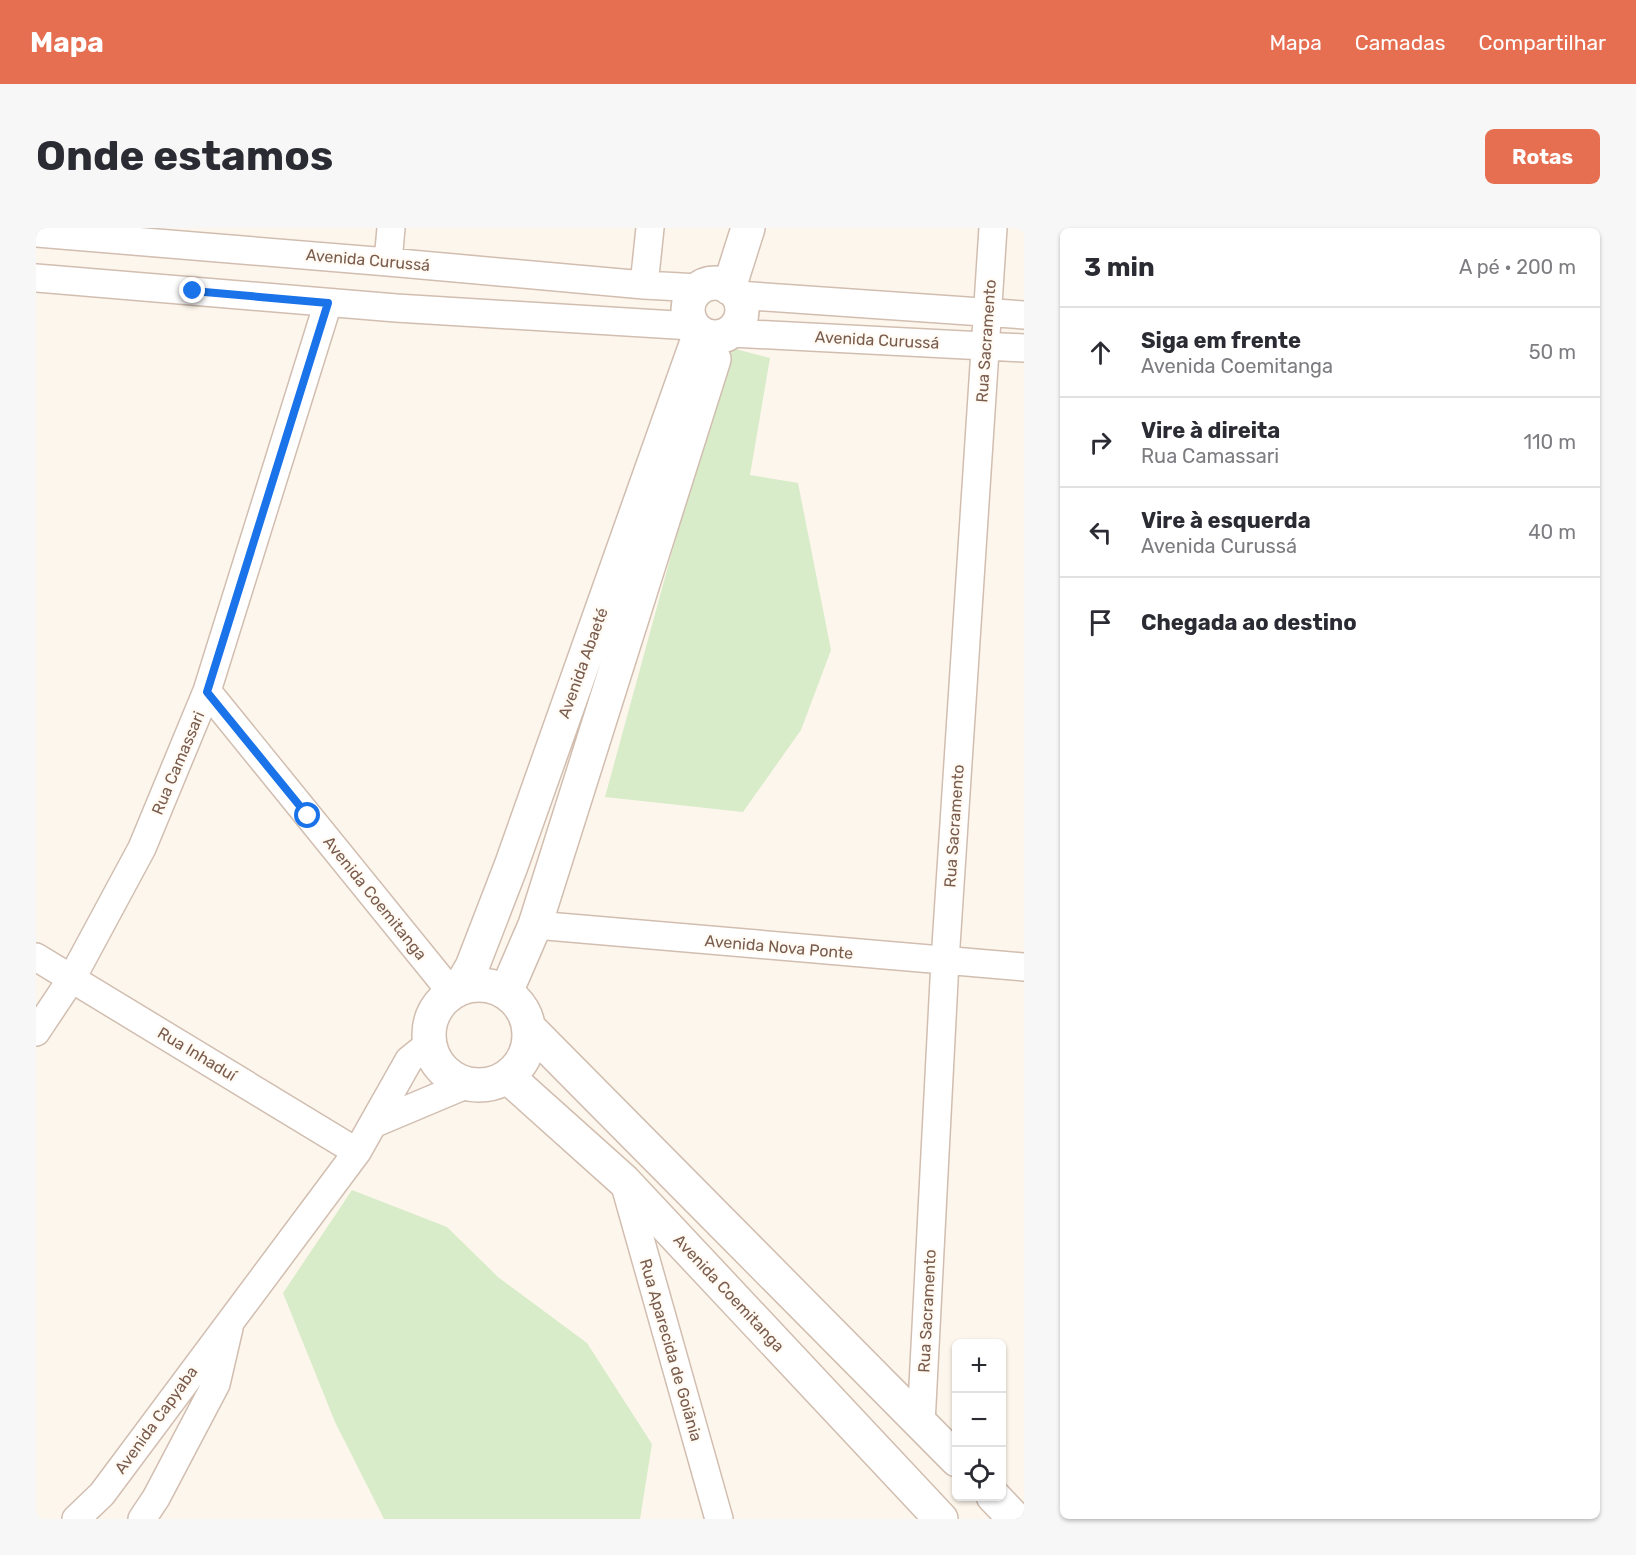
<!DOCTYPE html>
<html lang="pt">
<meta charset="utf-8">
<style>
:root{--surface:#fff;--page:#f7f7f7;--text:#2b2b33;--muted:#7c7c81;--line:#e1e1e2;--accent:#e76f51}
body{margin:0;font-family:Rubik,sans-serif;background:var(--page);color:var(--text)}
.controls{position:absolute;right:18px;bottom:18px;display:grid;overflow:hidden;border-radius:9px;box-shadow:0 2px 4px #0004}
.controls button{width:54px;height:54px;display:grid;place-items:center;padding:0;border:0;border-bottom:2px solid var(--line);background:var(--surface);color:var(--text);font:30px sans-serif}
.stop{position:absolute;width:18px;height:18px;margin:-14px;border:4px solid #1a73e8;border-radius:50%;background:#fff}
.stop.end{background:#1a73e8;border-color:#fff;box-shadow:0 2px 6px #0008}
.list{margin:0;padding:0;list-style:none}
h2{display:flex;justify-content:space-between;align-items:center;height:78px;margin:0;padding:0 24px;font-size:26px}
h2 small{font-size:20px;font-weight:400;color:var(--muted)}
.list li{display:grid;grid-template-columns:39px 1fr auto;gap:18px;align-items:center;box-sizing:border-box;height:90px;padding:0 24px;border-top:2px solid var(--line)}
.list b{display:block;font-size:22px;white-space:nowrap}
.list p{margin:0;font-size:20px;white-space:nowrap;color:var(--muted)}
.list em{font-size:20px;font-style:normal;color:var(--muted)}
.icon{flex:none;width:33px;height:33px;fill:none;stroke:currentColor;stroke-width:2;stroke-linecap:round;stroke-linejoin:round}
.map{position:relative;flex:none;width:988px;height:1291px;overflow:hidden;border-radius:9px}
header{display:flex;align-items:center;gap:36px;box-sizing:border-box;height:84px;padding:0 30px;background:var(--accent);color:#fff}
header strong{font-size:28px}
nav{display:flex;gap:33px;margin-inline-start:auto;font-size:21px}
.intro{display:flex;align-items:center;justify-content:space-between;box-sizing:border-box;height:144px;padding:0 36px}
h1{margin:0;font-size:42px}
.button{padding:15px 27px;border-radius:9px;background:var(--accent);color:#fff;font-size:21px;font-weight:700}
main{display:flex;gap:36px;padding:0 36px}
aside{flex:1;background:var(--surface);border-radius:9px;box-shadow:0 2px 4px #0004}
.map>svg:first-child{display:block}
.green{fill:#d8ecc9}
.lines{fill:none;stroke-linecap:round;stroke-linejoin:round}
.minor-casing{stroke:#d1beb0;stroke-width:30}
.tertiary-casing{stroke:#d1beb0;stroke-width:36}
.minor{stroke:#fff;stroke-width:27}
.tertiary{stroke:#fff;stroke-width:33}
.route{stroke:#1a73e8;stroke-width:8}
.labels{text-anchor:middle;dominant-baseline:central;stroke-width:4.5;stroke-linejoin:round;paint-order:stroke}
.street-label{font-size:16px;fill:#7a5c4d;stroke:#fffaf3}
</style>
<header>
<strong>Mapa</strong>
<nav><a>Mapa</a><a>Camadas</a><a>Compartilhar</a></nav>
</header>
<div class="intro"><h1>Onde estamos</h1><a class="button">Rotas</a></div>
<main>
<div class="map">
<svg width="988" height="1291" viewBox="0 0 988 1291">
<rect width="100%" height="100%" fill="#fdf6ec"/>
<path class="green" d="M 692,119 L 734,130 L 714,247 L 762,255 L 795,422 L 765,502 L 707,584 L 569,569 Z
M 316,962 L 411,999 L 462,1049 L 551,1115 L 616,1216 L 604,1291 L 348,1291 L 299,1194 L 247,1065 Z"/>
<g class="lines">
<g class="minor-casing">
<path id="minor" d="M 0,5 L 352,34 L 608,57 L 663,60
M 352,34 L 355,0
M 0,50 L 360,80 L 656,98
M 608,57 L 614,0
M 701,67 L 988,87
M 695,105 L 988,120
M 171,463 L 416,765
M 499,697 L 988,739
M 0,729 L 321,924
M 0,804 L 36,750 L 106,620 L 171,463 L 292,75
M 337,896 L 432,856
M 588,954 L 683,1291
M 885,1196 L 909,733 L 957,0
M 40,1291 L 66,1266 L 321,924 L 373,832 L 393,816
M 106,1291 L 120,1270 L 180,1156 L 193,1100"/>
</g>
<g class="tertiary-casing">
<path id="tertiary" d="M652 82a27 27 0 1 1 54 0a27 27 0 1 1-54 0Z
M 693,60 L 712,0
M393 807a50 50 0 1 1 100 0a50 50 0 1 1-100 0Z
M 423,761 L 436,739 L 475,638 L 664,105
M 470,764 L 499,697 L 678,131
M 493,800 L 921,1232
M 472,849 L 588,953 L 905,1291
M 957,1268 L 979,1291"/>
</g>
<use href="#minor" class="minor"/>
<use href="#tertiary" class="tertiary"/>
</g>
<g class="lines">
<path class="route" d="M 157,63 L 292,75 L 171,464 L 272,588"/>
</g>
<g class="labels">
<g class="street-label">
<text transform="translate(332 32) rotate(5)">Avenida Curussá</text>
<text transform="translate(841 112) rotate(3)">Avenida Curussá</text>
<text transform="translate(950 113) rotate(-86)">Rua Sacramento</text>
<text transform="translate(547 435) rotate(-70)">Avenida Abaeté</text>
<text transform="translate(142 535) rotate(-67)">Rua Camassari</text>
<text transform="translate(918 598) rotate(-86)">Rua Sacramento</text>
<text transform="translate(339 670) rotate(51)">Avenida Coemitanga</text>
<text transform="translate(743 719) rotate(5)">Avenida Nova Ponte</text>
<text transform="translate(161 826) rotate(31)">Rua Inhaduí</text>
<text transform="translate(693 1065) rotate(47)">Avenida Coemitanga</text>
<text transform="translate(891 1083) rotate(-87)">Rua Sacramento</text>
<text transform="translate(635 1122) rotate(74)">Rua Aparecida de Goiânia</text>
<text transform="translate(120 1192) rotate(-54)">Avenida Capyaba</text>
</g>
</g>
</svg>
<div class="controls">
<button>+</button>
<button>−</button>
<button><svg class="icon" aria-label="locate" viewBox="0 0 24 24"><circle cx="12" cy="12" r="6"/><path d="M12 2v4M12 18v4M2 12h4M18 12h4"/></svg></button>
</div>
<div class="stop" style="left:272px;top:588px"></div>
<div class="stop end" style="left:157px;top:63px"></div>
</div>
<aside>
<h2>3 min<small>A pé · 200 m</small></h2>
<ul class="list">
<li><svg class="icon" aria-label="ahead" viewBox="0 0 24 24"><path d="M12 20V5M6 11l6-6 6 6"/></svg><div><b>Siga em frente</b><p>Avenida Coemitanga</p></div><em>50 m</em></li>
<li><svg class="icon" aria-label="right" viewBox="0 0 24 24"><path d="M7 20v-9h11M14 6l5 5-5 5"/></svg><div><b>Vire à direita</b><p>Rua Camassari</p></div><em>110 m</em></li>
<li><svg class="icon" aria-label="left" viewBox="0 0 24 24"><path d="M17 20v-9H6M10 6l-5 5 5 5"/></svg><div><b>Vire à esquerda</b><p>Avenida Curussá</p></div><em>40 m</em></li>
<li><svg class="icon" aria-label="arrive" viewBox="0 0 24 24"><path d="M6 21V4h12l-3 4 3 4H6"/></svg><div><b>Chegada ao destino</b></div></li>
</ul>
</aside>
</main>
